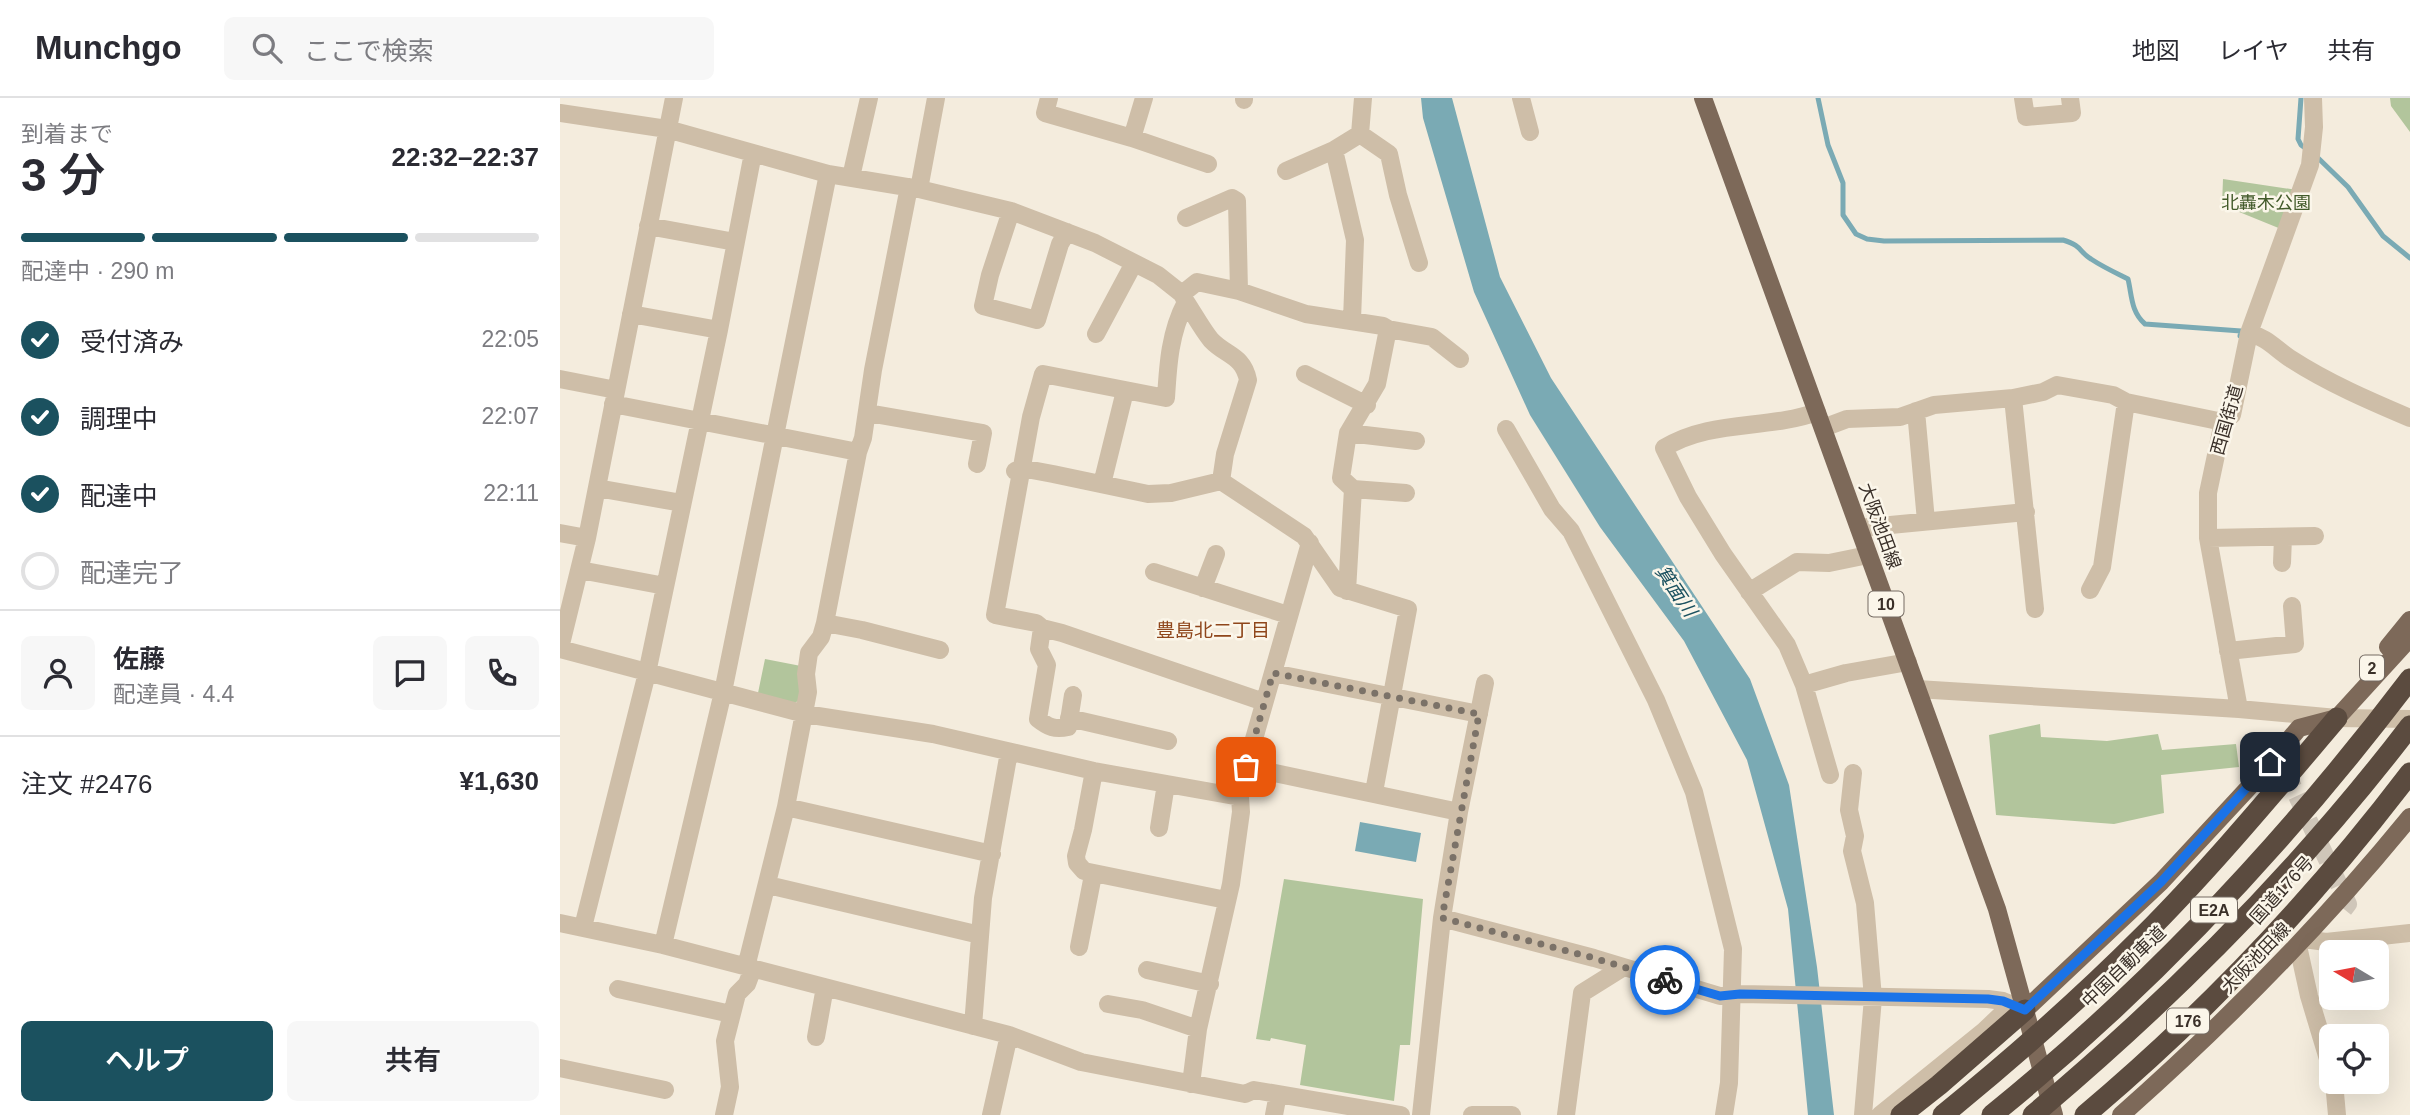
<!DOCTYPE html>
<html lang="ja">
<head>
<meta charset="utf-8">
<style>
	:root { --surface:#fff; --page:#f7f7f7; --text:#2b2b33; --muted:#7c7c81; --line:#e1e1e2; --accent:#1b515f }
	body { margin:0; font-family:Helvetica,"Noto Sans JP",sans-serif; background:var(--page); color:var(--text); height:100vh; display:flex; flex-direction:column; font-size:26px; white-space:nowrap }
	* { box-sizing:border-box; margin:0 }
	p { font-size:23px; color:var(--muted) }
	.icon { flex:none; width:38px; height:38px; fill:none; stroke:currentColor; stroke-width:2; stroke-linecap:round; stroke-linejoin:round }
	.map { position:relative; flex:1; overflow:hidden }
	.details { display:flex; flex-direction:column; background:var(--surface); width:560px }
	.details>* { flex:none }
	.needle { width:46px; rotate:280deg }
	.controls { position:absolute; left:1759px; top:842px; display:grid; gap:14px }
	.controls a { display:grid; place-items:center; width:70px; height:70px; border-radius:10px; background:var(--surface); box-shadow:0 7px 28px #0002; font-size:35px }
	.pin { position:absolute; display:grid; place-items:center; width:60px; height:60px; color:#fff; margin:-30px; border-radius:14px; box-shadow:0 4px 10px #0006 }
	.courier { position:absolute; display:grid; place-items:center; width:70px; height:70px; margin:-35px; border:5px solid #1a73e8; border-radius:50%; background:#fff; color:#222; box-shadow:0 2px 9px #0007 }
	.summary em { font-style:normal; font-weight:600 }
	.summary div { display:flex; flex-direction:column-reverse }
	.summary { display:flex; align-items:center; justify-content:space-between; height:119px; padding:0 21px }
	h1 { font-size:46px; font-weight:600; line-height:52px }
	.bar { display:grid; grid-template-columns:repeat(4,1fr); gap:10px 7px; align-content:center; height:84px; padding:0 21px }
	.bar i { height:9px; border-radius:5px; background:var(--line) }
	.bar .current { background:var(--accent) }
	.bar p { grid-column:span 4 }
	.line { display:flex; align-items:center; gap:18px; padding:0 21px; border-top:2px solid var(--line) }
	.line div { flex:1 }
	.round { display:grid; place-items:center; flex:none; width:74px; height:74px; border-radius:10px; background:var(--page) }
	ol { padding:0 21px; list-style:none }
	li { display:flex; align-items:center; gap:21px; height:77px }
	li p { margin-inline-start:auto }
	li .icon { padding:7px; border-radius:50%; background:var(--accent); color:#fff; stroke-width:4 }
	li:last-child { color:var(--muted) }
	li i { width:38px; height:38px; border:4px solid var(--line); border-radius:50% }
	.primary-button { display:flex; gap:14px; margin-top:auto; padding:14px 21px }
	.primary-button a { flex:1; height:80px; border-radius:10px; background:var(--accent); color:#fff; font-size:28px; font-weight:600; line-height:80px; text-align:center }
	.primary-button a+a { background:var(--page); color:var(--text) }
	header { display:flex; align-items:center; gap:42px; box-sizing:border-box; height:98px; padding:0 35px; background:var(--surface); border-bottom:2px solid var(--line) }
	header strong { font-size:33px }
	nav { display:flex; gap:38px; margin-inline-start:auto; font-size:24px }
	.search { width:490px; height:63px; background:var(--page); display:flex; align-items:center; gap:18px; box-sizing:border-box; padding:0 24px; border-radius:10px; color:var(--muted); font-size:26px }
	main { display:flex; flex:1; min-height:0 }
	.map>svg:first-child { display:block }
	.green { fill:#b2c59c }
	.water { fill:#7aaab4 }
	.lines { fill:none; stroke-linecap:round; stroke-linejoin:round }
	.stream { stroke:#7aaab4; stroke-width:5 }
	.minor-tunnel { stroke:#cfc6b9; stroke-width:18; stroke-dasharray:18 9; stroke-linecap:butt }
	.minor { stroke:#cebea8; stroke-width:18 }
	.major { stroke:#7d6959; stroke-width:18 }
	.highway { stroke:#5b4b3f; stroke-width:21 }
	.done { stroke:#7b7268; stroke-width:7; stroke-dasharray:0 12.6 }
	.route { stroke:#1a73e8; stroke-width:9 }
	.labels { text-anchor:middle; dominant-baseline:central; stroke-width:5; stroke-linejoin:round; paint-order:stroke }
	.shield { fill:#fbf6ea; stroke:#746b63; stroke-width:2 }
	.shield-label { font-size:16px; font-weight:bold; fill:#3a3029 }
	.park-label { font-size:18px; fill:#425a2a; stroke:#fbf6ea }
	.street-label { font-size:18px; fill:#3a3029; stroke:#fbf6ea }
	.water-label { font-size:19px; font-style:italic; fill:#1b515f; stroke:#fbf6ea }
	.neighbourhood-label { font-size:19px; fill:#8f461b; stroke:#fbf6ea }
</style>
</head>
<body>
<header>
<strong>Munchgo</strong>
<div class="search"><svg class="icon" aria-label="search" viewBox="0 0 24 24"><circle cx="10" cy="10" r="6"/><path d="M15 15l6 6"/></svg>ここで検索</div>
<nav><a>地図</a><a>レイヤ</a><a>共有</a></nav>
</header>
<main>
<section class="details">
<div class="summary"><div><h1>3 分</h1><p>到着まで</p></div><em>22:32–22:37</em></div>
<div class="bar"><i class="current"></i><i class="current"></i><i class="current"></i><i></i><p>配達中 · 290 m</p></div>
<ol>
<li><svg class="icon" aria-label="check" viewBox="0 0 24 24"><path d="M5 12l5 5 9-10"/></svg>受付済み<p>22:05</p></li>
<li><svg class="icon" aria-label="check" viewBox="0 0 24 24"><path d="M5 12l5 5 9-10"/></svg>調理中<p>22:07</p></li>
<li><svg class="icon" aria-label="check" viewBox="0 0 24 24"><path d="M5 12l5 5 9-10"/></svg>配達中<p>22:11</p></li>
<li><i></i>配達完了</li>
</ol>
<div class="line" style="height:126px"><a class="round"><svg class="icon" aria-label="person" viewBox="0 0 24 24"><circle cx="12" cy="8" r="4"/><path d="M4 21q1-7 8-7t8 7"/></svg></a><div><b>佐藤</b><p>配達員 · 4.4</p></div><a class="round"><svg class="icon" aria-label="chat" viewBox="0 0 24 24"><path d="M4 5h16v11H9l-5 4z"/></svg></a><a class="round"><svg class="icon" aria-label="phone" viewBox="0 0 24 24"><path d="M5 4h4l2 5-3 2q2 4 5 5l2-3 5 2v4C11 20 4 13 5 4z"/></svg></a></div>
<div class="line" style="height:91px"><div>注文 #2476</div><b>¥1,630</b></div>
<div class="primary-button"><a>ヘルプ</a><a>共有</a></div>
</section>
<div class="map">
<svg width="1850" height="1017" viewBox="0 0 1850 1017">
	<rect width="100%" height="100%" fill="#f4ecdd"/>
	<path class="green" d="M 1830,0 L 1850,0 L 1850,34 L 1831,8 Z
		M 1663,81 L 1737,92 L 1721,131 L 1662,107 Z
		M 205,561 L 241,568 L 239,602 L 235,605 L 198,595 Z
		M 1480,626 L 1481,639 L 1547,643 L 1598,636 L 1602,652 L 1676,646 L 1679,669 L 1601,677 L 1604,715 L 1554,726 L 1436,717 L 1429,637 Z
		M 724,781 L 863,801 L 850,947 L 840,947 L 834,1003 L 740,987 L 746,947 L 711,940 L 710,943 L 696,941 Z"/>
	<path class="water" d="M 861,0 L 892,0 L 940,179 L 991,280 L 1190,581 L 1229,687 L 1257,869 L 1274,1017 L 1248,1017 L 1228,811 L 1187,662 L 1124,543 L 1040,429 L 970,317 L 914,194 L 863,20 Z
		M 800,724 L 861,735 L 856,764 L 795,753 Z"/>
	<g class="lines">
		<path class="stream" d="M 1258,0 L 1268,47 L 1283,85 L 1283,117 L 1296,136 L 1307,141 L 1324,143 L 1503,142 C 1523,148 1518,153 1531,161 C 1543,169 1556,175 1568,181 C 1572,198 1571,214 1585,226 L 1681,233 L 1680,238
			M 1741,0 L 1738,41 L 1741,47 L 1748,52
			M 1756,58 L 1788,89 L 1823,138 L 1850,160"/>
		<path class="minor-tunnel" d="M 1714,649 L 1788,806 L 1780,816"/>
		<path class="minor" d="M 489,0 L 485,15 L 572,40 L 648,66
			M 961,0 L 970,34
			M 1463,0 L 1466,19 L 1512,15 L 1510,0
			M 684,2 L 684,0
			M 0,15 L 107,31 L 268,76 L 359,91 L 451,113 L 535,145 L 598,177 L 622,196 L 637,184 L 679,193 L 746,216 L 823,228 L 828,231 L 817,286 L 788,335 L 781,380 L 793,391 L 787,493
			M 800,36 L 829,56 L 838,97 L 859,165
			M 572,40 L 584,0
			M 726,73 L 774,52
			M 291,79 L 309,0
			M 359,91 L 376,0
			M 451,113 L 430,177 L 423,208 L 477,222 L 500,146 L 507,134
			M 626,120 L 672,100 L 677,103 L 679,193
			M 88,128 L 175,144
			M 622,196 L 626,204 C 610,234 608,266 606,300 L 483,276 L 471,319 L 435,517 L 476,525 L 482,530 L 502,535 L 704,604
			M 626,204 C 634,216 642,231 651,242 C 666,258 683,257 688,282 L 665,356 L 661,383
			M 71,216 L 159,232
			M 792,222 L 795,142 L 774,52 L 800,36 L 803,0
			M 828,231 L 872,239 L 900,261
			M 1689,235 C 1706,239 1716,251 1731,261 C 1768,285 1810,303 1850,320
			M 536,236 L 574,165
			M 745,276 L 807,307
			M 0,281 L 56,292
			M 1453,300 L 1475,511
			M 53,306 L 298,354
			M 1356,313 L 1366,423
			M 1257,314 C 1207,332 1151,321 1104,350 L 1128,399 L 1163,456 L 1227,547 L 1244,587 L 1286,575 L 1348,564
			M 308,315 L 423,335 L 417,366
			M 1263,330 L 1287,321 L 1340,319 L 1374,307 L 1453,300 L 1483,294 L 1497,287 L 1553,297 L 1566,304 L 1663,324
			M 946,331 L 992,411 L 1011,433 L 1096,602 L 1134,694 L 1173,851 L 1169,985 L 1164,1017
			M 788,335 L 856,343
			M 455,373 L 461,370 L 493,376 L 588,396 L 611,395 L 661,383 L 744,438 L 780,490 L 848,511 L 814,694
			M 542,386 L 565,293
			M 37,390 L 122,405
			M 793,391 L 846,395
			M 1299,430 L 1466,414
			M 0,435 L 27,440
			M 1648,440 L 1755,438
			M 1722,465 L 1723,439
			M 20,472 L 105,488
			M 594,474 L 728,517
			M 643,490 L 656,456
			M 1530,492 L 1542,469 L 1566,304
			M 1189,494 L 1237,464 L 1269,465 L 1308,457
			M 265,525 L 302,532 L 380,552
			M 482,530 L 479,551 L 487,567 L 478,621 C 488,629 495,632 508,629 L 513,597
			M 0,550 L 27,440 L 114,0
			M 0,551 L 245,616 L 373,636 L 534,673 L 680,699
			M 1668,553 L 1735,546 L 1732,508
			M 713,575 L 919,616
			M 1244,587 L 1270,677
			M 1357,591 L 1679,611 L 1777,620 L 1850,621
			M 1679,611 L 1648,440 L 1648,395 L 1663,324 L 1672,317 L 1689,235 L 1750,67 L 1754,29 L 1753,0
			M 509,620 L 608,643
			M 686,669 L 899,714
			M 534,673 L 523,732 L 516,758 L 517,765 L 524,773 L 666,802
			M 1293,675 L 1289,712 L 1295,738 L 1292,753 L 1305,805 L 1313,900 L 1303,1017
			M 226,709 L 432,756
			M 599,730 L 606,686
			M 208,787 L 420,837
			M 882,820 L 1034,860 L 1160,898 L 1180,896 L 1428,901 L 1443,903 L 1465,912
			M 0,825 L 103,847 L 449,937 L 521,964 L 685,996 L 694,992 L 841,1017
			M 23,829 L 87,575 L 159,232 L 193,55
			M 1744,841 L 1766,844 L 1850,835
			M 103,847 L 163,594 L 268,76
			M 1738,848 L 1749,898 L 1771,971
			M 519,849 L 533,777
			M 587,872 L 650,886
			M 58,891 L 171,916
			M 548,906 L 582,912 L 638,931
			M 413,928 L 423,800 L 449,654
			M 256,939 L 265,889
			M 0,970 L 105,992
			M 1774,984 L 1777,1017
			M 631,986 L 638,931 L 671,786 L 681,714 L 680,699 L 686,669 L 750,445
			M 164,1017 L 170,989 L 165,943 L 177,896 L 187,886 L 190,878 L 188,861 L 226,709 L 248,594 L 246,576 L 249,555 L 261,539 L 265,525 L 298,354 L 303,340 L 313,272 L 349,89
			M 431,1017 L 449,937
			M 714,1017 L 718,996
			M 861,1017 L 882,820 L 899,714 L 925,585
			M 912,1017 L 952,1017
			M 1006,1017 L 1022,895 L 1062,870
			M 1320,1017 L 1424,933 L 1445,913 L 1464,912"/>
		<path class="major" d="M 1143,0 L 1437,811 L 1494,1017
			M 1828,549 L 1850,522
			M 1465,912 L 1601,784 L 1691,687 L 1739,630 L 1777,620 L 1850,540
			M 1561,1017 C 1665,925 1762,827 1850,719"/>
		<path class="highway" d="M 1341,1017 L 1379,987 L 1465,912
			M 1383,1017 C 1452,961 1519,902 1582,839 C 1651,770 1714,694 1777,620
			M 1432,1017 C 1589,890 1728,742 1850,581
			M 1473,1017 C 1611,901 1741,771 1850,628
			M 1525,1017 C 1645,916 1755,800 1850,675"/>
	</g>
	<g class="lines">
		<path class="done" d="M 686,669 L 713,575 L 919,616 L 882,820 L 1034,860 L 1105,882"/>
		<path class="route" d="M 1105,882 L 1160,898 L 1180,896 L 1428,901 L 1443,903 L 1465,912 L 1601,784 L 1710,664"/>
	</g>
	<g class="labels">
		<g class="shield">
			<rect x="1308.5" y="493.5" width="35" height="25" rx="5"/>
			<rect x="1800" y="557.5" width="24" height="25" rx="5"/>
			<rect x="1631" y="799.5" width="46" height="25" rx="5"/>
			<rect x="1607" y="910.5" width="42" height="25" rx="5"/>
		</g>
		<g class="shield-label">
			<text x="1326" y="506">10</text>
			<text x="1812" y="570">2</text>
			<text x="1654" y="812">E2A</text>
			<text x="1628" y="923">176</text>
		</g>
		<g class="park-label">
			<text x="1706" y="105">北轟木公園</text>
		</g>
		<g class="street-label">
			<text transform="translate(1667 322) rotate(-74)">西国街道</text>
			<text transform="translate(1320 428) rotate(70)">大阪池田線</text>
			<text transform="translate(1722 792) rotate(-48)">国道176号</text>
			<text transform="translate(1696 860) rotate(-46)">大阪池田線</text>
			<text transform="translate(1564 869) rotate(-44)">中国自動車道</text>
		</g>
		<g class="water-label">
			<text transform="translate(1116 493) rotate(56)">箕面川</text>
		</g>
		<g class="neighbourhood-label">
			<text x="653" y="532">豊島北二丁目</text>
		</g>
	</g>
</svg>
<div class="controls">
<a><svg class="needle" viewBox="-14 -14 28 28"><path d="M0-13l5 13h-10z" fill="#e53935"/><path d="M0 13l5-13h-10z" fill="#7c7c81"/></svg></a>
<a><svg class="icon" aria-label="locate" viewBox="0 0 24 24"><circle cx="12" cy="12" r="6"/><path d="M12 2v4M12 18v4M2 12h4M18 12h4"/></svg></a>
</div>
<div class="pin" style="left:686px;top:669px;background:#ea580c"><svg class="icon" aria-label="bag" viewBox="0 0 24 24"><path d="M5 8h14l-1 12H6zM9 8a3 3 0 0 1 6 0"/></svg></div>
<div class="pin" style="left:1710px;top:664px;background:#1f2937"><svg class="icon" aria-label="home" viewBox="0 0 24 24"><path d="M3 11l9-7 9 7M6 9v11h12V9"/></svg></div>
<div class="courier" style="left:1105px;top:882px"><svg class="icon" aria-label="bike" viewBox="0 0 24 24"><circle cx="6" cy="16" r="4"/><circle cx="18" cy="16" r="4"/><path d="M6 16l4-8h5l3 8M10 8l3 8H6M13 5h3"/></svg></div>
</div>
</main>
</body>
</html>
